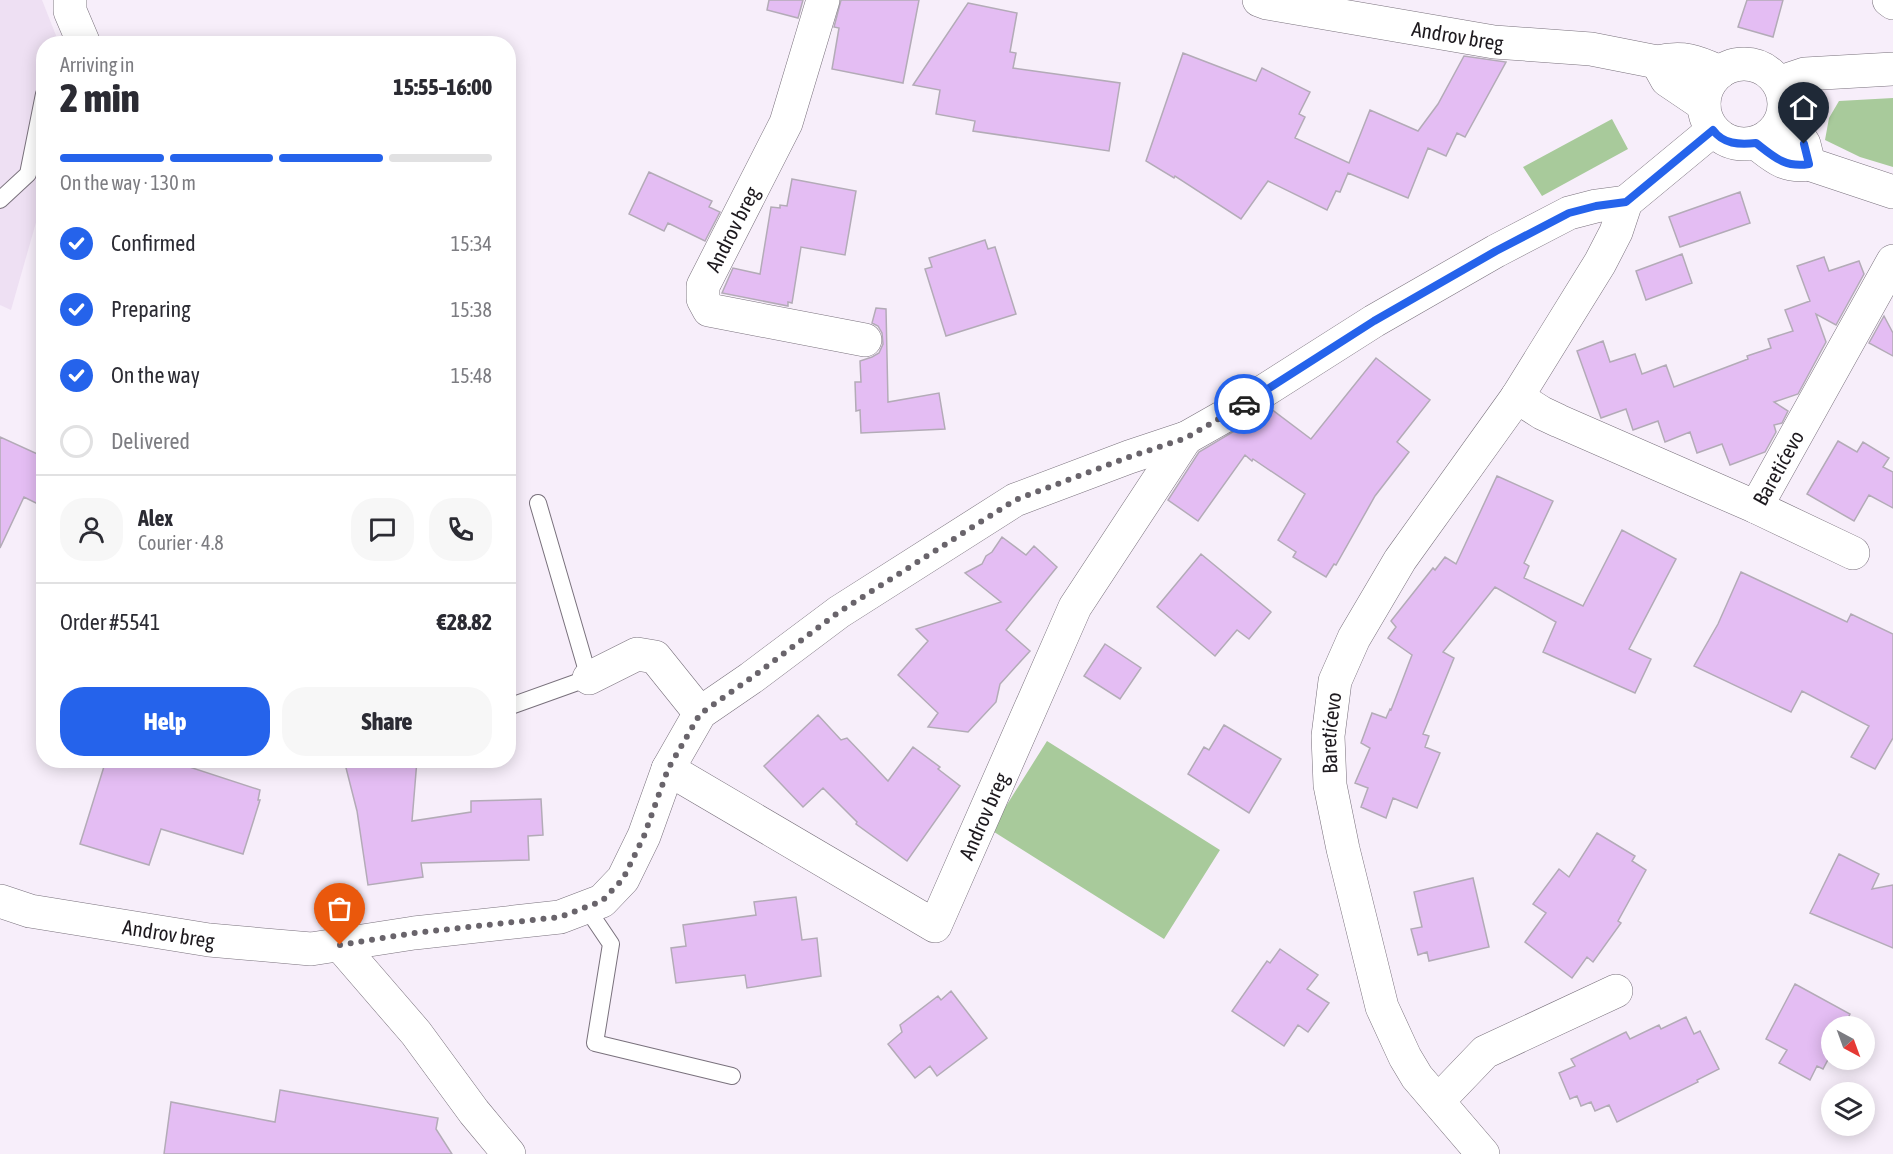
<!DOCTYPE html>
<html lang="en">
<head>
<meta charset="utf-8">
<style>
	:root { --surface:#fff; --page:#f7f7f7; --text:#2b2b33; --muted:#7c7c81; --line:#e1e1e2; --accent:#2563eb }
	body { margin:0; font-family:"Asap Condensed",sans-serif; background:var(--page); color:var(--text); height:100vh; display:flex; flex-direction:column; font-size:22px; white-space:nowrap }
	* { box-sizing:border-box; margin:0 }
	p { font-size:20px; color:var(--muted) }
	.icon { flex:none; width:33px; height:33px; fill:none; stroke:currentColor; stroke-width:2; stroke-linecap:round; stroke-linejoin:round }
	.map { position:relative; flex:1; overflow:hidden }
	.drawer { position:absolute; left:36px; top:36px; width:480px; height:732px; display:flex; flex-direction:column; background:var(--surface); border-radius:24px; box-shadow:0 3px 15px #0003 }
	.drawer>* { flex:none }
	.needle { width:39px; rotate:139deg }
	.fabs { position:absolute; left:1821px; top:1016px; display:grid; gap:12px }
	.fabs a { display:grid; place-items:center; width:54px; height:54px; border-radius:50%; background:var(--surface); box-shadow:0 3px 15px #0003; font-size:30px }
	.pin { position:absolute; display:grid; place-items:center; width:51px; height:51px; color:#fff; margin:-62px -26px; border-radius:50% 50% 50% 0; rotate:-45deg; box-shadow:0 0 6px #0007 }
	.pin .icon { rotate:45deg }
	.courier { position:absolute; display:grid; place-items:center; width:60px; height:60px; margin:-30px; border:4px solid #2563eb; border-radius:50%; background:#fff; color:#222; box-shadow:0 2px 8px #0007 }
	.summary em { font-style:normal; font-weight:800 }
	.summary div { display:flex; flex-direction:column-reverse }
	.summary { display:flex; align-items:center; justify-content:space-between; height:102px; padding:0 24px }
	h1 { font-size:39px; font-weight:800; line-height:45px }
	.bar { display:grid; grid-template-columns:repeat(4,1fr); gap:9px 6px; align-content:center; height:72px; padding:0 24px }
	.bar i { height:8px; border-radius:4px; background:var(--line) }
	.bar .selected { background:var(--accent) }
	.bar p { grid-column:span 4 }
	.line { display:flex; align-items:center; gap:15px; padding:0 24px; border-top:2px solid var(--line) }
	.line div { flex:1 }
	.round { display:grid; place-items:center; flex:none; width:63px; height:63px; border-radius:24px; background:var(--page) }
	ol { padding:0 24px; list-style:none }
	li { display:flex; align-items:center; gap:18px; height:66px }
	li p { margin-inline-start:auto }
	li .icon { padding:6px; border-radius:50%; background:var(--accent); color:#fff; stroke-width:4 }
	li:last-child { color:var(--muted) }
	li i { width:33px; height:33px; border:3px solid var(--line); border-radius:50% }
	.action { display:flex; gap:12px; margin-top:auto; padding:12px 24px }
	.action a { flex:1; height:69px; border-radius:24px; background:var(--accent); color:#fff; font-size:24px; font-weight:800; line-height:69px; text-align:center }
	.action a+a { background:var(--page); color:var(--text) }
	.map>svg:first-child { display:block }
	.built { fill:#eee0f3 }
	.green { fill:#a8ca9b }
	.building { fill:#e4bdf3; stroke:#b3abb7; stroke-width:1.5 }
	.lines { fill:none; stroke-linecap:round; stroke-linejoin:round }
	.lane-casing { stroke:#79717c; stroke-width:18 }
	.street-casing { stroke:#79717c; stroke-width:34 }
	.lane { stroke:#fff; stroke-width:16 }
	.street { stroke:#fff; stroke-width:33 }
	.done { stroke:#69646b; stroke-width:6; stroke-dasharray:0 10.8 }
	.route { stroke:#2563eb; stroke-width:8 }
	.labels { text-anchor:middle; dominant-baseline:central; stroke-width:6; stroke-linejoin:round; paint-order:stroke }
	.street-label { font-size:21px; fill:#1d191e; stroke:#fff }
</style>
</head>
<body>
<div class="map">
<svg width="1893" height="1154" viewBox="0 0 1893 1154">
	<rect width="100%" height="100%" fill="#f7eefa"/>
	<path class="built" d="M 0,0 L 42,0 L 59,43 L 44,44 L 43,198 L 11,310 L 0,305 Z"/>
	<path class="green" d="M 1893,98 L 1893,167 L 1860,157 L 1825,140 L 1829,118 L 1839,101 Z
		M 1612,119 L 1628,149 L 1542,196 L 1523,167 Z
		M 1047,741 L 1220,850 L 1164,939 L 991,830 Z"/>
	<path class="building" d="M 769,0 L 803,0 L 798,18 L 767,10 Z
		M 841,0 L 919,0 L 903,83 L 832,69 L 839,28 L 834,27 Z
		M 1747,0 L 1783,0 L 1773,37 L 1738,27 Z
		M 968,3 L 1017,13 L 1010,52 L 1016,53 L 1013,68 L 1120,83 L 1109,151 L 973,131 L 975,121 L 936,114 L 940,90 L 913,85 Z
		M 1183,53 L 1256,81 L 1262,68 L 1310,92 L 1299,114 L 1305,117 L 1295,138 L 1349,163 L 1370,110 L 1418,131 L 1438,104 L 1464,56 L 1506,62 L 1465,137 L 1457,133 L 1446,156 L 1428,148 L 1408,198 L 1348,173 L 1340,192 L 1336,191 L 1327,210 L 1268,181 L 1241,219 L 1175,176 L 1174,178 L 1146,161 Z
		M 649,172 L 712,201 L 709,207 L 720,212 L 705,241 L 668,223 L 664,231 L 629,214 Z
		M 792,179 L 856,191 L 845,255 L 801,247 L 792,303 L 788,302 L 788,306 L 722,293 L 733,268 L 760,274 L 771,207 L 780,208 L 780,205 L 787,206 Z
		M 1740,192 L 1750,223 L 1680,247 L 1669,217 Z
		M 985,240 L 988,249 L 995,247 L 1016,314 L 946,336 L 925,269 L 932,267 L 929,258 Z
		M 1682,254 L 1692,283 L 1646,300 L 1636,271 Z
		M 1824,257 L 1829,271 L 1859,261 L 1864,274 L 1836,325 L 1816,314 L 1826,342 L 1798,394 L 1774,402 L 1788,411 L 1782,423 L 1774,425 L 1776,432 L 1765,452 L 1730,465 L 1722,444 L 1697,453 L 1690,432 L 1665,442 L 1658,421 L 1633,430 L 1626,409 L 1601,418 L 1577,351 L 1603,341 L 1610,362 L 1635,354 L 1642,374 L 1666,365 L 1674,387 L 1748,359 L 1747,356 L 1771,348 L 1768,339 L 1793,331 L 1785,310 L 1810,301 L 1797,266 Z
		M 876,308 L 886,309 L 888,402 L 939,393 L 945,429 L 861,433 L 860,410 L 856,411 L 855,382 L 861,382 L 860,361 L 872,357 L 879,353 L 883,344 L 882,333 L 878,326 L 872,323 Z
		M 1884,316 L 1893,333 L 1893,356 L 1869,343 Z
		M 1376,358 L 1430,400 L 1397,442 L 1409,452 L 1375,496 L 1336,565 L 1334,564 L 1326,577 L 1293,557 L 1296,552 L 1278,540 L 1305,494 L 1253,459 L 1252,461 L 1245,455 L 1198,521 L 1168,500 L 1199,452 L 1271,409 L 1311,439 Z
		M 0,437 L 44,457 L 44,507 L 24,497 L 0,548 Z
		M 1838,441 L 1857,452 L 1863,442 L 1889,458 L 1883,467 L 1893,472 L 1893,508 L 1869,495 L 1854,521 L 1807,494 Z
		M 1497,476 L 1553,501 L 1524,563 L 1529,566 L 1524,578 L 1583,606 L 1622,530 L 1676,559 L 1629,649 L 1651,659 L 1635,693 L 1543,652 L 1556,622 L 1495,587 L 1443,652 L 1454,658 L 1423,734 L 1429,736 L 1425,747 L 1440,753 L 1417,808 L 1393,798 L 1386,818 L 1361,807 L 1368,788 L 1355,783 L 1370,748 L 1361,743 L 1372,713 L 1386,718 L 1390,709 L 1391,710 L 1412,655 L 1388,638 L 1396,627 L 1391,621 L 1433,568 L 1435,570 L 1445,557 L 1456,564 Z
		M 1002,537 L 1026,555 L 1034,546 L 1057,567 L 1006,630 L 1030,651 L 1000,684 L 996,702 L 968,732 L 928,727 L 938,713 L 898,675 L 928,641 L 916,629 L 1001,602 L 965,573 L 982,564 L 986,556 L 992,552 Z
		M 1201,554 L 1271,612 L 1249,639 L 1237,630 L 1215,656 L 1157,607 Z
		M 1741,572 L 1847,622 L 1851,614 L 1893,634 L 1893,738 L 1875,769 L 1851,757 L 1869,726 L 1802,691 L 1791,712 L 1694,666 L 1718,624 Z
		M 1105,644 L 1141,668 L 1120,699 L 1084,676 Z
		M 818,715 L 841,740 L 847,738 L 888,781 L 913,747 L 940,767 L 938,769 L 960,786 L 907,861 L 856,824 L 857,822 L 823,788 L 803,807 L 764,766 Z
		M 1224,725 L 1281,759 L 1249,813 L 1188,774 L 1204,747 L 1209,750 Z
		M 106,760 L 168,760 L 260,790 L 258,800 L 260,800 L 243,854 L 161,829 L 149,865 L 80,844 Z
		M 344,760 L 417,760 L 412,821 L 471,812 L 471,801 L 541,799 L 543,835 L 528,836 L 529,860 L 421,863 L 423,877 L 368,885 L 357,811 Z
		M 1597,833 L 1635,856 L 1632,861 L 1646,870 L 1618,921 L 1621,923 L 1593,962 L 1587,957 L 1572,978 L 1525,942 L 1546,913 L 1533,904 L 1559,869 L 1569,877 Z
		M 1839,854 L 1879,874 L 1872,889 L 1893,885 L 1893,948 L 1810,913 Z
		M 1473,878 L 1489,947 L 1429,961 L 1427,952 L 1418,955 L 1411,929 L 1422,927 L 1414,892 Z
		M 796,897 L 802,940 L 817,938 L 821,976 L 747,988 L 745,975 L 676,983 L 671,948 L 686,946 L 683,925 L 756,915 L 754,902 Z
		M 1280,949 L 1318,975 L 1307,989 L 1329,1003 L 1308,1032 L 1298,1025 L 1284,1046 L 1232,1011 L 1267,961 L 1270,963 Z
		M 1795,984 L 1850,1014 L 1844,1026 L 1832,1026 L 1832,1052 L 1823,1069 L 1817,1066 L 1810,1080 L 1779,1063 L 1787,1050 L 1766,1039 Z
		M 951,991 L 987,1038 L 937,1076 L 930,1066 L 915,1078 L 888,1044 L 902,1032 L 900,1025 L 938,996 L 941,1000 Z
		M 1686,1017 L 1694,1034 L 1700,1031 L 1719,1069 L 1697,1080 L 1698,1082 L 1617,1122 L 1609,1105 L 1595,1111 L 1591,1102 L 1581,1106 L 1577,1096 L 1570,1099 L 1559,1073 L 1575,1066 L 1571,1059 L 1626,1032 L 1630,1039 L 1659,1025 L 1661,1029 Z
		M 280,1090 L 438,1118 L 436,1129 L 452,1154 L 164,1154 L 171,1102 L 275,1122 Z"/>
	<g class="lines">
		<defs>
			<path id="lane" d="M 0,200 L 28,174 L 44,94
				M 508,707 L 589,678 L 538,503
				M 586,907 L 611,944 L 595,1043 L 732,1076"/>
			<g id="street">
				<path d="M 70,0 L 70,11 L 84,44"/>
				<path d="M 823,0 L 786,123 L 703,286 L 703,299 L 709,310 L 865,340"/>
				<path id="s1" d="M 1259,0 L 1267,3 L 1494,42 L 1591,49 L 1657,62"/>
				<path d="M 1889,0 L 1893,3"/>
				<circle cx="1744" cy="104" r="40"/>
				<path d="M 1781,86 L 1790,79 L 1805,74 L 1893,69"/>
				<path d="M 1704,105 L 1667,80 L 1657,62 C 1683,56 1696,61 1720,72"/>
				<path d="M 1756,143 C 1774,157 1785,168 1809,164 L 1804,144 L 1784,113"/>
				<path d="M 1809,164 L 1893,192"/>
				<path d="M 1517,397 L 1542,413 L 1559,421 L 1756,507 L 1853,553"/>
				<path id="s2" d="M 1756,507 L 1893,261"/>
				<path d="M 589,678 L 637,654 L 655,657 L 700,713"/>
				<path id="s3" d="M 668,769 L 935,926 L 1075,607 L 1186,438"/>
				<path id="s4" d="M 0,901 L 30,911 L 209,940 L 311,949 L 414,933 L 560,917 L 602,901 L 623,879 L 644,836 L 668,769 L 700,713 L 751,678 L 839,612 L 1015,500 L 1129,457 L 1186,438 L 1223,417 L 1374,321 L 1496,251 L 1569,213 L 1596,206 L 1626,202"/>
				<path d="M 340,945 L 416,1033 L 474,1112 L 509,1154"/>
				<path d="M 1438,1101 L 1485,1052 L 1616,991"/>
				<path id="s5" d="M 1483,1154 L 1417,1077 L 1405,1057 L 1382,1007 L 1343,849 L 1330,785 L 1328,736 L 1335,681 L 1354,638 L 1400,560 L 1517,397 L 1600,263 L 1616,232 L 1626,202 L 1713,130"/>
			</g>
		</defs>
		<use href="#lane" class="lane-casing"/>
		<use href="#street" class="street-casing"/>
		<use href="#lane" class="lane"/>
		<use href="#street" class="street"/>
	</g>
	<g class="lines">
		<path class="done" d="M 340,945 L 414,933 L 560,917 L 602,901 L 623,879 L 644,836 L 668,769 L 700,714 L 751,678 L 839,612 L 1015,500 L 1129,457 L 1186,438 L 1244,404"/>
		<path class="route" d="M 1244,404 L 1374,321 L 1496,251 L 1569,213 L 1596,206 L 1626,202 L 1713,130 C 1723,144 1739,145 1756,143 C 1774,157 1785,168 1809,164 L 1804,144"/>
	</g>
	<g class="labels">
		<g class="street-label">
			<text stroke="none"><textPath href="#s1" startOffset="202">Androv breg</textPath></text>
			<text transform="translate(732 229) rotate(-63)">Androv breg</text>
			<text stroke="none"><textPath href="#s2" startOffset="45">Baretićevo</textPath></text>
			<text stroke="none"><textPath href="#s5" startOffset="460">Baretićevo</textPath></text>
			<text stroke="none"><textPath href="#s3" startOffset="430">Androv breg</textPath></text>
			<text stroke="none"><textPath href="#s4" startOffset="172">Androv breg</textPath></text>
		</g>
	</g>
</svg>
<div class="fabs">
<a><svg class="needle" viewBox="-14 -14 28 28"><path d="M0-13l5 13h-10z" fill="#e53935"/><path d="M0 13l5-13h-10z" fill="#7c7c81"/></svg></a>
<a><svg class="icon" aria-label="layers" viewBox="0 0 24 24"><path d="M12 4l9 5-9 5-9-5zM3 14l9 5 9-5"/></svg></a>
</div>
<div class="pin" style="left:340px;top:945px;background:#ea580c"><svg class="icon" aria-label="bag" viewBox="0 0 24 24"><path d="M5 8h14l-1 12H6zM9 8a3 3 0 0 1 6 0"/></svg></div>
<div class="pin" style="left:1804px;top:144px;background:#1f2937"><svg class="icon" aria-label="home" viewBox="0 0 24 24"><path d="M3 11l9-7 9 7M6 9v11h12V9"/></svg></div>
<div class="courier" style="left:1244px;top:404px"><svg class="icon" aria-label="car" viewBox="0 0 24 24"><path d="M5 17H2v-5l4-1 3-4h7l3 4 3 1v5h-3M9 17h6M6 11h13"/><circle cx="7" cy="17" r="2"/><circle cx="17" cy="17" r="2"/></svg></div>
<section class="drawer">
<div class="summary"><div><h1>2 min</h1><p>Arriving in</p></div><em>15:55–16:00</em></div>
<div class="bar"><i class="selected"></i><i class="selected"></i><i class="selected"></i><i></i><p>On the way · 130 m</p></div>
<ol>
<li><svg class="icon" aria-label="check" viewBox="0 0 24 24"><path d="M5 12l5 5 9-10"/></svg>Confirmed<p>15:34</p></li>
<li><svg class="icon" aria-label="check" viewBox="0 0 24 24"><path d="M5 12l5 5 9-10"/></svg>Preparing<p>15:38</p></li>
<li><svg class="icon" aria-label="check" viewBox="0 0 24 24"><path d="M5 12l5 5 9-10"/></svg>On the way<p>15:48</p></li>
<li><i></i>Delivered</li>
</ol>
<div class="line" style="height:108px"><a class="round"><svg class="icon" aria-label="person" viewBox="0 0 24 24"><circle cx="12" cy="8" r="4"/><path d="M4 21q1-7 8-7t8 7"/></svg></a><div><b>Alex</b><p>Courier · 4.8</p></div><a class="round"><svg class="icon" aria-label="chat" viewBox="0 0 24 24"><path d="M4 5h16v11H9l-5 4z"/></svg></a><a class="round"><svg class="icon" aria-label="phone" viewBox="0 0 24 24"><path d="M5 4h4l2 5-3 2q2 4 5 5l2-3 5 2v4C11 20 4 13 5 4z"/></svg></a></div>
<div class="line" style="height:78px"><div>Order #5541</div><b>€28.82</b></div>
<div class="action"><a>Help</a><a>Share</a></div>
</section>
</div>
</body>
</html>
